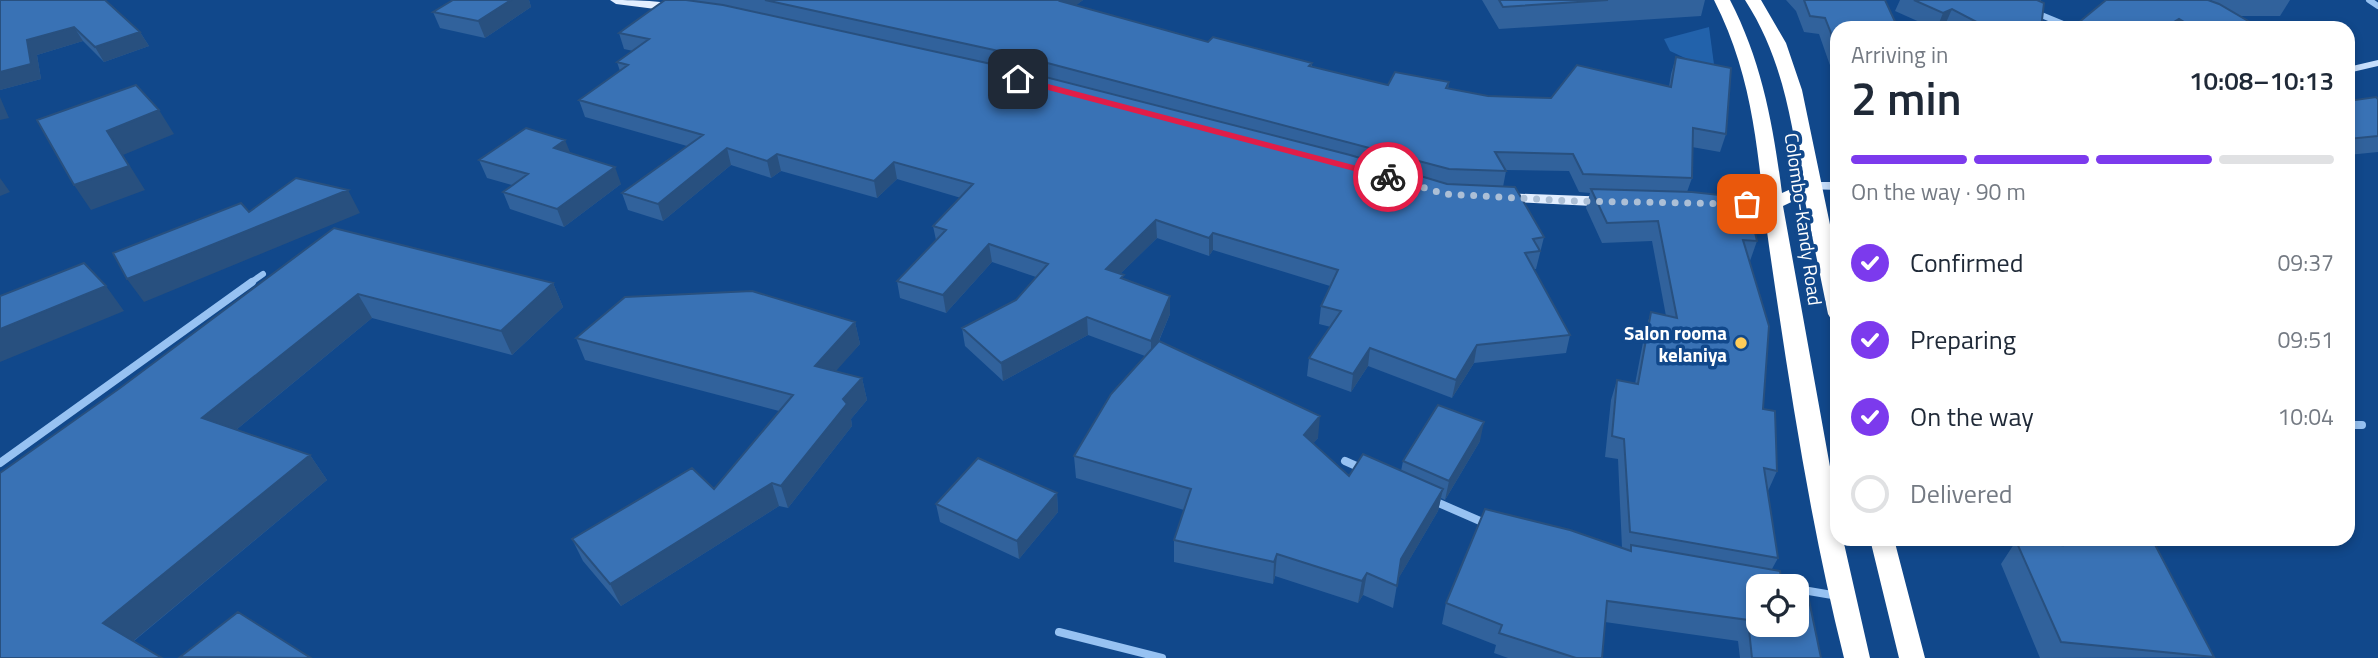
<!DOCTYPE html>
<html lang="en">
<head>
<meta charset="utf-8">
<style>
	:root { --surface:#fff; --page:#f2f2f3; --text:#1f2937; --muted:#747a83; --line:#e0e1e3; --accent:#7c3aed }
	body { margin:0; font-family:"Titillium Web",sans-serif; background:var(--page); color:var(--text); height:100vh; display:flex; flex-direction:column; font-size:26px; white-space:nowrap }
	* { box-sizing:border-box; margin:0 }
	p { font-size:23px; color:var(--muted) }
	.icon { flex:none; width:38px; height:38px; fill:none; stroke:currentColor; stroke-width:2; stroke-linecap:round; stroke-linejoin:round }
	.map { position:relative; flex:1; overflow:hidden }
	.details { position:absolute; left:1830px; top:21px; width:525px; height:525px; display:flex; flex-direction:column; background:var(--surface); border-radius:21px; box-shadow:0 4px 10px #0003 }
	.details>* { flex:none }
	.buttons { position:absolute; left:1746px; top:574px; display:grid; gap:14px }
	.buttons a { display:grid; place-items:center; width:63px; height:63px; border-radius:14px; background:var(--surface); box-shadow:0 4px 10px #0003; font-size:35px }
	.pin { position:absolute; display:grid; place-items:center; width:60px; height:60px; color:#fff; margin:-30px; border-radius:14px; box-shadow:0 4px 10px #0006 }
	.courier { position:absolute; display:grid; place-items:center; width:70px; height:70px; margin:-35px; border:5px solid #e11d48; border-radius:50%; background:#fff; color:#222; box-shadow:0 2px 9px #0007 }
	.summary em { font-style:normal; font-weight:600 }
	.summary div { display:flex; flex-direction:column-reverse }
	.summary { display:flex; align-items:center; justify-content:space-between; height:119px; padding:0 21px }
	h1 { font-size:46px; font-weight:600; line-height:52px }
	.bar { display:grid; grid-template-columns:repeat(4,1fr); gap:10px 7px; align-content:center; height:84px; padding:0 21px }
	.bar i { height:9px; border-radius:5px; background:var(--line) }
	.bar .active { background:var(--accent) }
	.bar p { grid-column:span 4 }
	ol { padding:0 21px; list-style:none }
	li { display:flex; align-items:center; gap:21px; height:77px }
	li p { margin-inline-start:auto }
	li .icon { padding:7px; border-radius:50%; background:var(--accent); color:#fff; stroke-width:4 }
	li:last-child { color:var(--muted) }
	li i { width:38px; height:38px; border:4px solid var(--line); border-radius:50% }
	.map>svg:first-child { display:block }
	.green { fill:#2262ab }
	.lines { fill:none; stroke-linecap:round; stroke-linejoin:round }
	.street-far1 { stroke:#97c2f2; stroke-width:6 }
	.street { stroke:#97c2f2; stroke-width:8 }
	.secondary { fill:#c6defc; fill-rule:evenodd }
	.primary { fill:#e2eeff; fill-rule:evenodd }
	.highway { fill:#fff; fill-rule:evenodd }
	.wall { fill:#31629c }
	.shaded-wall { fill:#28507f }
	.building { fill:#3972b5; stroke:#28507f; stroke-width:2; fill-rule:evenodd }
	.route { fill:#e11d48 }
	.done { stroke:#acbfd6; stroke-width:7; stroke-dasharray:0 12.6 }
	.poi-dot { fill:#ffcc58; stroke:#11488b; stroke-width:2.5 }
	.labels { text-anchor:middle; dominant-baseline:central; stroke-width:7; stroke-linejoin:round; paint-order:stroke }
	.street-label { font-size:19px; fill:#fff; stroke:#11488b }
	.poi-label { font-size:19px; font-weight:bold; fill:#fff; stroke:#11488b; text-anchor:end }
</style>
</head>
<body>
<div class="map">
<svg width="2378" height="658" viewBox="0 0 2378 658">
	<rect width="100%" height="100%" fill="#11488b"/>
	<path class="green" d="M 1709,27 L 1715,72 L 1670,51 L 1664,39 Z"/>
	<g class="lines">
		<path class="street-far1" d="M 2369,0 L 2378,6
			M 2034,12 L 2073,28
			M 250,283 L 263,274"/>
		<path class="street" d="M 2348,425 L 2362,425
			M 1345,461 L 1363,469
			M 0,463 L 252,282
			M 1434,501 L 1487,524
			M 1797,589 L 1838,596
			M 1059,632 L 1162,658"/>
		<path class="secondary" d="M 2378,60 L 2378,66 L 2348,73 L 2348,67 Z
			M 1812,182 L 1838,182 L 1838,190 L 1808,189 L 1806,186 L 1808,183 Z"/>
		<path class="primary" d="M 610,0 C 629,0 671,0 685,8 L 679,12 L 616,4 Z
			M 1500,193 L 1612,197 L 1620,202 L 1612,207 L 1494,201 L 1492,198 L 1494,195 Z
			M 1727,199 L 1773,199 L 1781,204 L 1773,209 L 1721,207 L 1719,204 L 1721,201 Z"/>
		<path class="highway" d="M 1714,0 L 1730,0 C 1762,62 1773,124 1782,193 L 1802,184 C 1791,118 1782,57 1745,0 L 1761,0 L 1786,43 L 1802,90 L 1838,263 L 1838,321 L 1831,319 L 1828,314 L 1804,196 L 1783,206 L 1838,511 L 1838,539 L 1843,539 L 1870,658 L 1844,658 C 1810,523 1789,383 1769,246 C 1757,157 1756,83 1714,0 Z
			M 1870,539 L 1894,539 L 1925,658 L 1899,658 Z"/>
	</g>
	<path class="wall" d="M 0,0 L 140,32 L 149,46 L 104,62 L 83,41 L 37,55 L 41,79 L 0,90 Z
		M 453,0 L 529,0 L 531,7 L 485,38 L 440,28 L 433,12 Z
		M 665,0 L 1083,0 L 1076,5 L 1208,42 L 1312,63 L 1312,67 L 1388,85 L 1449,82 L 1448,89 L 1488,96 L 1551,98 L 1669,87 L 1671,74 L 1676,57 L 1726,134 L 1720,152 L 1692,147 L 1692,178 L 1687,192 L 1757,241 L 1750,261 L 1763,409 L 1777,471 L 1768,491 L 1778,558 L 1772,569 L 1781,577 L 1821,658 L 1740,658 L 1738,641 L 1605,622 L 1602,658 L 1508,658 L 1494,653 L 1496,645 L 1442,624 L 1446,603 L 1622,548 L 1618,459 L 1605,457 L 1611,400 L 1617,380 L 1635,384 L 1645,332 L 1651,312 L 1666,316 L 1652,241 L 1602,243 L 1586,208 L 1590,193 L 1579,192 L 1569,171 L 1505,170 L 1506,171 L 1503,187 L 1544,237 L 1536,269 L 1534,269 L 1570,335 L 1566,353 L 1474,363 L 1452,398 L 1368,366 L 1351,392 L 1307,376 L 1309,358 L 1331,327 L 1319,324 L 1321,306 L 1330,286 L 1213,250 L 1209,256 L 1157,238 L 1120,274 L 1124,280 L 1170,314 L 1159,341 L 1318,438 L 1313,443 L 1349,476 L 1401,471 L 1403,461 L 1480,441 L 1445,500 L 1441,498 L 1438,511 L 1398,579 L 1393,608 L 1363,595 L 1358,603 L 1275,576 L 1273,584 L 1174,562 L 1174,540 L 1184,510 L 1076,478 L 1074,456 L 1145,356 L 1088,335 L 1003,381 L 965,346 L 962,328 L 1016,300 L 1036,277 L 992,262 L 946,313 L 900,298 L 897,281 L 936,240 L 933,226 L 961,198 L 897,179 L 877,198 L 781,171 L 771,178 L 731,165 L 663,221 L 628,210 L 622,193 L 687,146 L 585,117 L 579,100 L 620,71 L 617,62 L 633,51 L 624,49 L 619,33 Z
		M 1482,0 L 1705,0 L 1701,16 L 1499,29 Z
		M 1786,0 L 1885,0 L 1838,28 L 1838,71 L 1832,71 L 1819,34 L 1804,32 L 1796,11 Z
		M 1900,0 L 2041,0 L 2041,28 L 1950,28 L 1945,25 L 1939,28 L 1933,28 L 1895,11 Z
		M 2211,0 L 2290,0 L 2280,16 L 2239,16 L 2260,28 L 2072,28 L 2212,1 Z
		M 2378,99 L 2378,152 L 2348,155 L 2348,101 Z
		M 570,153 L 621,184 L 564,227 L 510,209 L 503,192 L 512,185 L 487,178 L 479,160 Z
		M 334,228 L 553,283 L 563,307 L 512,355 L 372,318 L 236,430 L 310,455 L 327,480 L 134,641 L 0,658 Z
		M 855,322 L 860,344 L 835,371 L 862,378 L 867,400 L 851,419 L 852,426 L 788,508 L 779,506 L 621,606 L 583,561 L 572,539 L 714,489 L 779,411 L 585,360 L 576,338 Z
		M 1057,493 L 1058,512 L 1019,559 L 940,522 L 936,504 Z
		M 2031,539 L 2152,539 L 2214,657 L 2040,658 L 2001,564 L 2016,541 L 2033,542 Z"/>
	<path class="shaded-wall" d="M 511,0 L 529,0 L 531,7 L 485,38 L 478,21 Z
		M 1061,0 L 1083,0 L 1061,17 L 1060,1 Z
		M 1952,9 L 1945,25 L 1937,28 L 1943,13 Z
		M 2179,19 L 2174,28 L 2164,28 Z
		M 74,27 L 83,41 L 37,55 L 41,79 L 0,90 L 0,72 L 27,40 Z
		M 140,32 L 149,46 L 104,62 L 95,47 Z
		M 0,97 L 9,118 L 0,120 Z
		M 159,110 L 174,134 L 123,155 L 145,190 L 91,210 L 74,185 L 107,131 Z
		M 565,140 L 572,157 L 554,148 Z
		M 727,148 L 731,165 L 663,221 L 658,204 Z
		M 777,154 L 781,171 L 771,178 L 767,161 Z
		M 894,162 L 897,179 L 877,198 L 874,181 Z
		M 615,167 L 621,184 L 564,227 L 557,209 Z
		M 0,178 L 10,192 L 0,196 Z
		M 348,190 L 360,213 L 144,302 L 127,279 Z
		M 1156,220 L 1157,238 L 1107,287 L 1106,269 Z
		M 1213,233 L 1213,250 L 1209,256 L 1209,238 Z
		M 989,244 L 992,262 L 946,313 L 943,295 Z
		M 553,283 L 563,307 L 512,355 L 501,331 Z
		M 106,286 L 124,311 L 0,362 L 0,329 Z
		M 358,294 L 372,318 L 220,443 L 202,418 Z
		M 1170,296 L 1170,314 L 1151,359 L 1151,341 Z
		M 1087,317 L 1088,335 L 1003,381 L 1001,363 Z
		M 855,322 L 860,344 L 821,388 L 815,366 Z
		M 1477,345 L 1474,363 L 1452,398 L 1456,380 Z
		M 1370,348 L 1368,366 L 1351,392 L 1353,374 Z
		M 862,378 L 867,400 L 851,419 L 852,426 L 788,508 L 781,486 L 843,399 Z
		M 1320,416 L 1318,438 L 1302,457 L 1304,435 Z
		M 1484,422 L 1480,441 L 1445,500 L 1449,481 Z
		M 310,455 L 327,480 L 126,647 L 103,623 Z
		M 772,483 L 779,506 L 621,606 L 610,584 Z
		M 1443,489 L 1438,511 L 1397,581 L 1401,559 Z
		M 1057,493 L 1058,512 L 1019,559 L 1017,541 Z
		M 1277,554 L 1275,576 L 1273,584 L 1274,562 Z
		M 1367,573 L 1363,595 L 1358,603 L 1362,581 Z"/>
	<path class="building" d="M 0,0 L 105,0 L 140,32 L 95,47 L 74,27 L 27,40 L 31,64 L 0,72 Z
		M 453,0 L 511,0 L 478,21 L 433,12 Z
		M 665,0 L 686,0 L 723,5 L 1014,69 L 1350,155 L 1447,184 L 1515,187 L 1544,237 L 1533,239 L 1540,251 L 1525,253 L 1570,335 L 1477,345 L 1456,380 L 1370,348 L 1353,374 L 1309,358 L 1341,311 L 1321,306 L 1338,270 L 1213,233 L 1209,238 L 1156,220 L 1106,269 L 1124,275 L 1121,278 L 1170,296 L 1151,341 L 1087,317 L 1001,363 L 962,328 L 1016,300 L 1048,264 L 989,244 L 943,295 L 897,281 L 946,230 L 933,226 L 973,184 L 894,162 L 874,181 L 777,154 L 767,161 L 727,148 L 658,204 L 622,193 L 703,135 L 579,100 L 628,65 L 617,62 L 649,39 L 619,33 Z
		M 765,0 L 1061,0 L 1060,1 L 1208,42 L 1213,37 L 1312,63 L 1309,66 L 1388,85 L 1395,72 L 1449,82 L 1446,88 L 1488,96 L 1551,98 L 1577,65 L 1671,87 L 1676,57 L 1731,68 L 1726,134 L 1693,128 L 1692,178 L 1583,174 L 1573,154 L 1495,152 L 1506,171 L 1449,169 L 1017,55 Z
		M 1499,0 L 1608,0 L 1503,7 Z
		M 1804,0 L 1885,0 L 1898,28 L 1838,28 L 1838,51 L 1825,18 L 1810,16 Z
		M 1914,0 L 2037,0 L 2044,3 L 2041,28 L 1988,28 L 1952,9 L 1943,13 Z
		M 2106,0 L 2208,0 L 2219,4 L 2260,28 L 2194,28 L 2179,19 L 2164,28 L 2072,28 Z
		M 136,85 L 159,110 L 107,131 L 129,166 L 74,185 L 37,120 Z
		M 2376,97 L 2378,99 L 2378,136 L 2348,139 L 2348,101 Z
		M 526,128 L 565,140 L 554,148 L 615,167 L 557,209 L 503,192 L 528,174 L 479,160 Z
		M 296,178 L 348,190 L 127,279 L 113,253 L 241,203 L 249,212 Z
		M 1591,189 L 1692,192 L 1747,198 L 1757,241 L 1743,240 L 1769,326 L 1763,409 L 1775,411 L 1777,471 L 1764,468 L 1778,558 L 1630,532 L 1624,439 L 1612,436 L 1617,380 L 1638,384 L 1651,312 L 1677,318 L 1658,221 L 1607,223 Z
		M 334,228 L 553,283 L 501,331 L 358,294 L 202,418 L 310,455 L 103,623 L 162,658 L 0,658 L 0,473 L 120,388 Z
		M 84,263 L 106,286 L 0,329 L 0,296 Z
		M 752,291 L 855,322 L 815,366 L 862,378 L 843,399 L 847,404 L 781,486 L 772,483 L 610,584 L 572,539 L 692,468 L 714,489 L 793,395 L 576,338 L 625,297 Z
		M 1159,341 L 1320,416 L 1304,435 L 1349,476 L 1363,454 L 1443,489 L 1401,559 L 1397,586 L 1367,573 L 1362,581 L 1277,554 L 1274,562 L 1174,540 L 1191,489 L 1074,456 L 1111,394 Z
		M 1438,405 L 1484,422 L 1449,481 L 1403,461 Z
		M 978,458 L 1057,493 L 1017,541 L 936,504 Z
		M 1485,509 L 1570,530 L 1631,551 L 1631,545 L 1780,571 L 1781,577 L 1805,581 L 1821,658 L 1752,658 L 1748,620 L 1607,601 L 1602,658 L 1576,658 L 1499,633 L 1502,625 L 1446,603 ZM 1759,586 L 1797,586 L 1797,625 L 1759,625 Z
		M 2059,539 L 2152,539 L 2214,657 L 2061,642 L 2016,541 L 2062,545 Z
		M 238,612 L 311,658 L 180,657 Z"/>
	<path class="route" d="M 1018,76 L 1391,175 L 1393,177 L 1384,179 L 1014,81 L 1013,79 Z"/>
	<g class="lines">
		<path class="done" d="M 1388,177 L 1445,194 L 1572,201 L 1747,204"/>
	</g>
	<circle class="poi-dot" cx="1741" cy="343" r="7"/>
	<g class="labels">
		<g class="street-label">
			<text transform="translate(1804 219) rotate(82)">Colombo-Kandy Road</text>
		</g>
		<g class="poi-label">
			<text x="1727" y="332">Salon rooma<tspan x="1727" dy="22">kelaniya</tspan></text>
		</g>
	</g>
</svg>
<div class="buttons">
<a><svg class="icon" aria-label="locate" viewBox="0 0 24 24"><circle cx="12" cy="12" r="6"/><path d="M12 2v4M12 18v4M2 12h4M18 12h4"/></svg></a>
</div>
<div class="pin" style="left:1747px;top:204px;background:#ea580c"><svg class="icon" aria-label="bag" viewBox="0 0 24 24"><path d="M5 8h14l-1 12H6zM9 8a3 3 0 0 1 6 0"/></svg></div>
<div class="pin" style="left:1018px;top:79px;background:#1f2937"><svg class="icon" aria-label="home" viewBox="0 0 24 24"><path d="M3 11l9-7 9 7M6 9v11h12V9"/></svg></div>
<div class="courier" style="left:1388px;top:177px"><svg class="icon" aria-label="bike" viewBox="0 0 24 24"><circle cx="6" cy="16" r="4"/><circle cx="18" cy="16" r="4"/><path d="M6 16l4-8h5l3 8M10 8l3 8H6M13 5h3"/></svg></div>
<section class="details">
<div class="summary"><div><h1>2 min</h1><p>Arriving in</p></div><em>10:08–10:13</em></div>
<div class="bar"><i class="active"></i><i class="active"></i><i class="active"></i><i></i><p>On the way · 90 m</p></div>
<ol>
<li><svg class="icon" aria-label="check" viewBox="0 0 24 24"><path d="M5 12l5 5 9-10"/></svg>Confirmed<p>09:37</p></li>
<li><svg class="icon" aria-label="check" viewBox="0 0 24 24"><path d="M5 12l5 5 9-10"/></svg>Preparing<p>09:51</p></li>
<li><svg class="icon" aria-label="check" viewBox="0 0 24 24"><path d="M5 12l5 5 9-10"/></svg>On the way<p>10:04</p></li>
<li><i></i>Delivered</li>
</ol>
</section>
</div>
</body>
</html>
